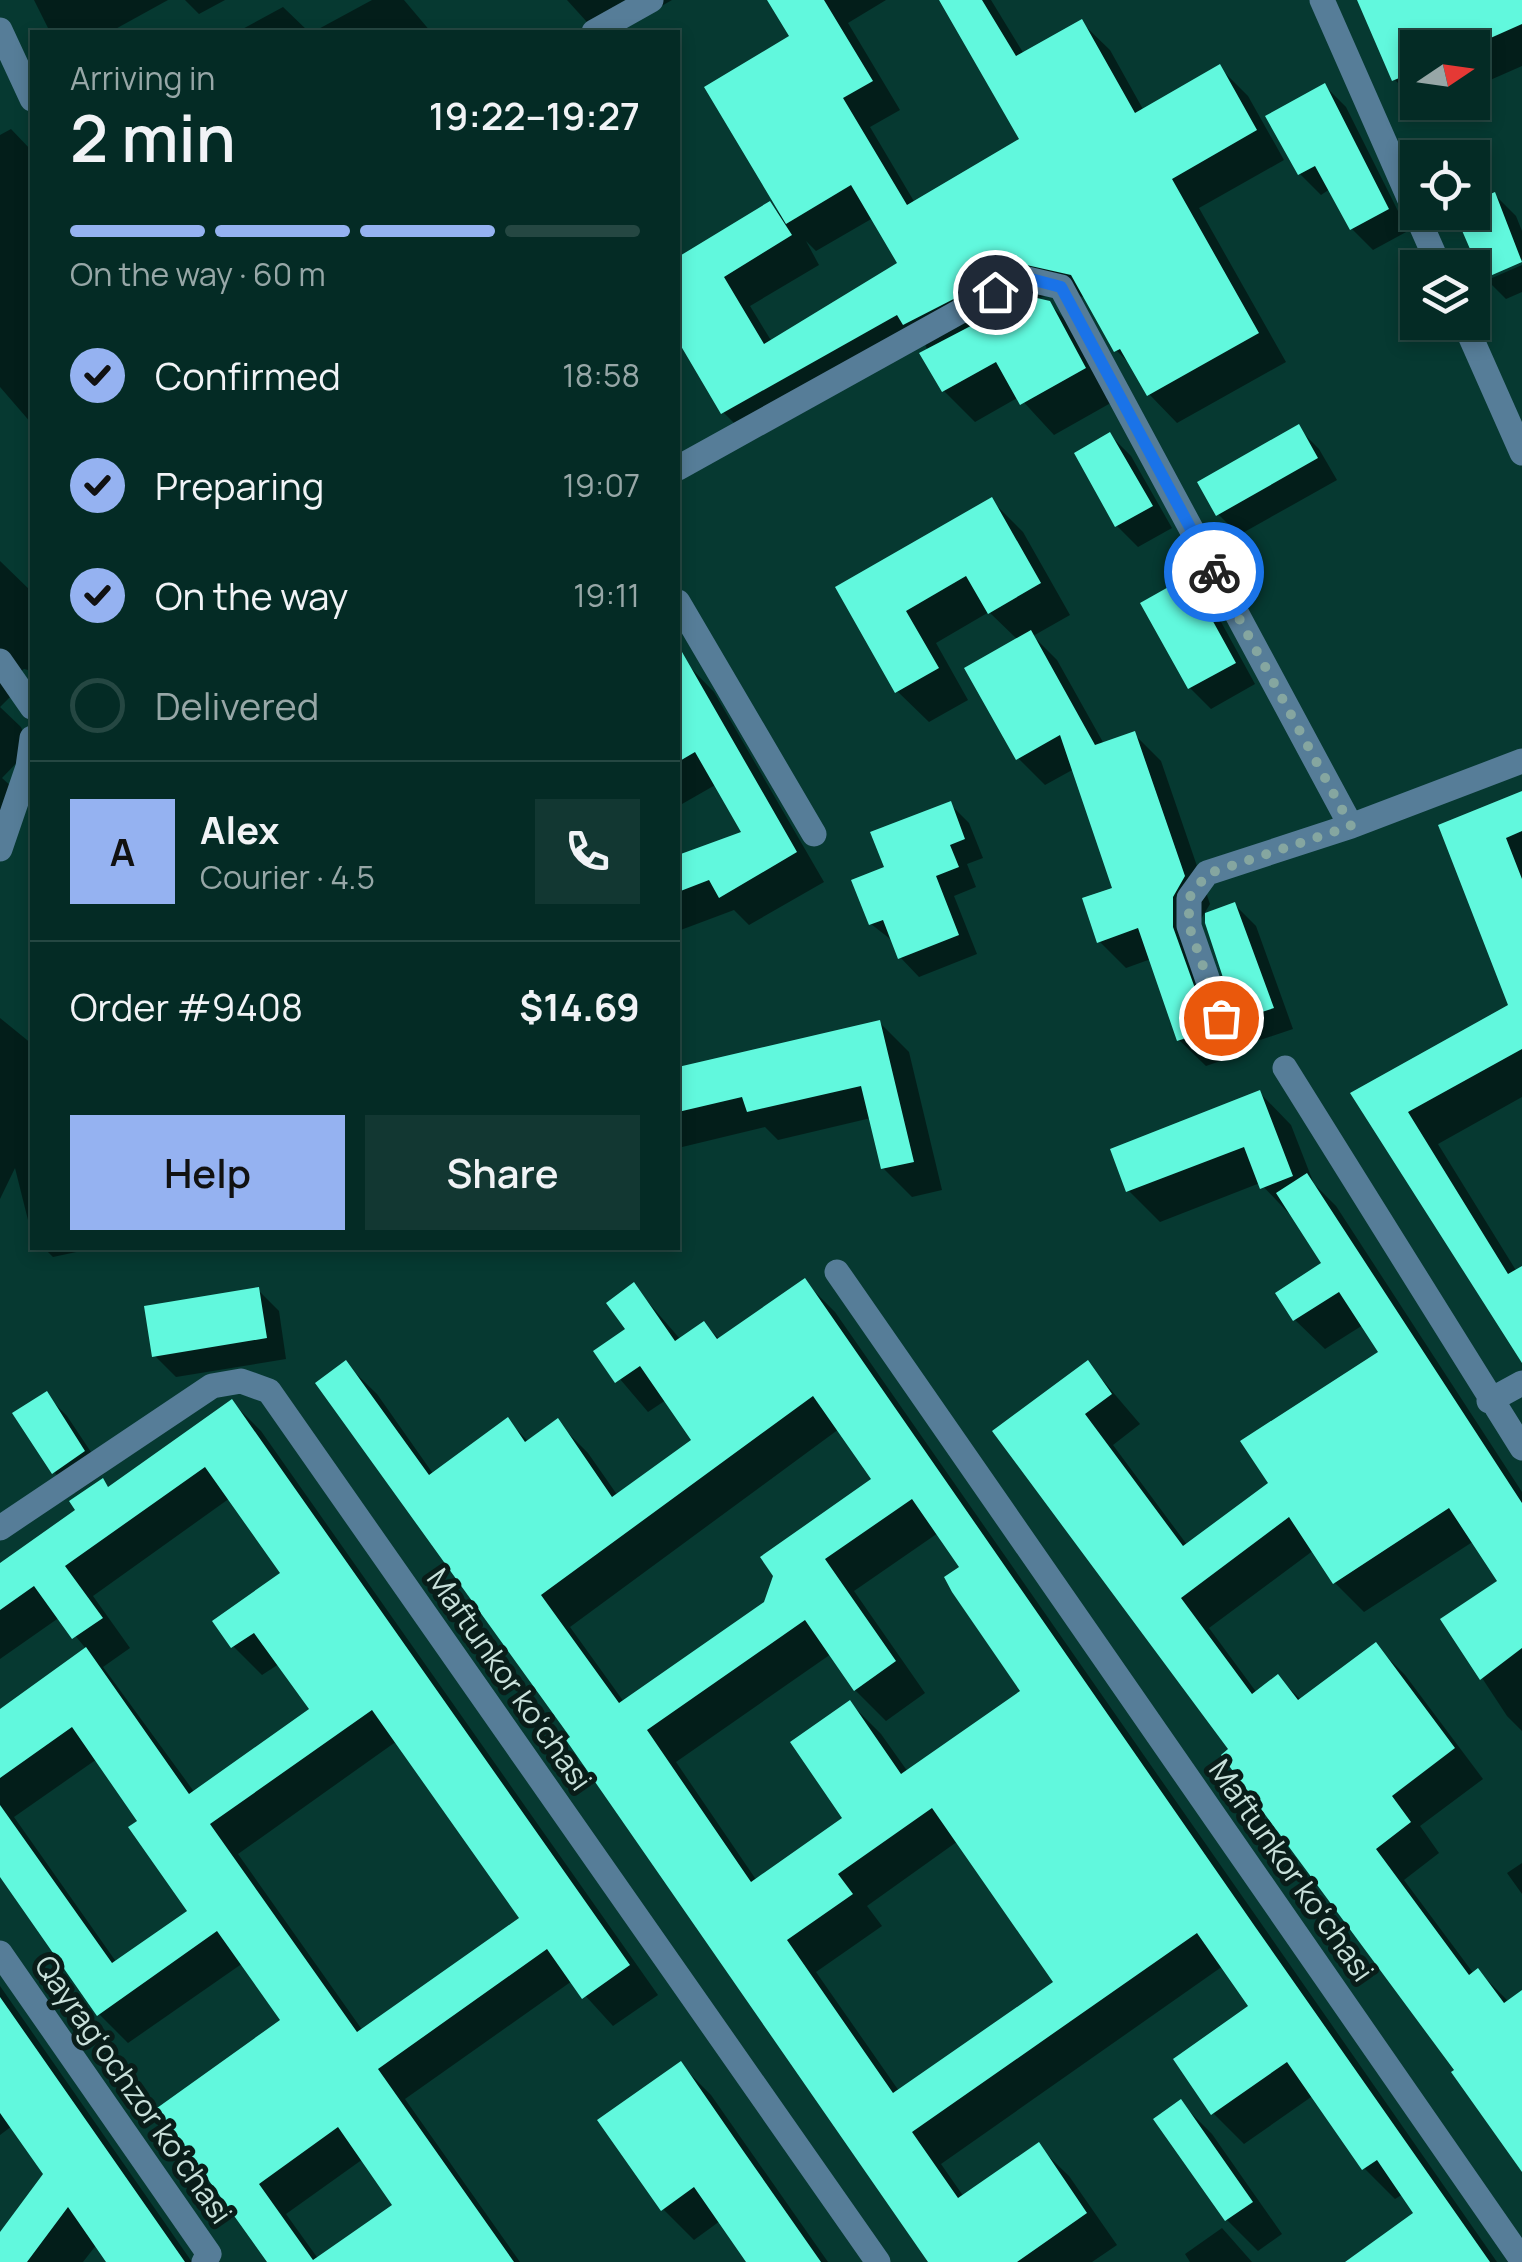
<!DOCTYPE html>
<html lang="en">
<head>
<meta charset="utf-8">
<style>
	:root { --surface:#042b25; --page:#123732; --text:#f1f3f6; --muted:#97a7a7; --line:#254742; --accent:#95b2f1 }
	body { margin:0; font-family:Manrope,sans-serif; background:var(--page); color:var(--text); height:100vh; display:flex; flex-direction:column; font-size:38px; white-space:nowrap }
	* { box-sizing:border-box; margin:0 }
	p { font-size:32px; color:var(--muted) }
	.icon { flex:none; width:55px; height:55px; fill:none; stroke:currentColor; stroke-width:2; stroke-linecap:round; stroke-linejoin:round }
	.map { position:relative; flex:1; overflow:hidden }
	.side { position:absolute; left:30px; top:30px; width:650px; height:1220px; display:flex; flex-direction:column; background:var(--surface); border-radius:0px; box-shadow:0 5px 15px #0003,0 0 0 2px var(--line) }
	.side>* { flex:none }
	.needle { width:65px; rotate:77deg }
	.tools { position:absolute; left:1400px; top:30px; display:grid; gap:20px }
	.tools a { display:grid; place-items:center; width:90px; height:90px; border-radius:0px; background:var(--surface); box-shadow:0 5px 15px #0003,0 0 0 2px var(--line); font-size:50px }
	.pin { position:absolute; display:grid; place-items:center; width:85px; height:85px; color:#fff; margin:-42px; border:5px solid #fff; border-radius:50%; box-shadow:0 2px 10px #0007 }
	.courier { position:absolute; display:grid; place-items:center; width:100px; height:100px; margin:-50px; border:8px solid #1a73e8; border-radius:50%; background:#fff; color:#222; box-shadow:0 2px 12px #0007 }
	.head em { font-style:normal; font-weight:600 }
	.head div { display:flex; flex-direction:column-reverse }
	.head { display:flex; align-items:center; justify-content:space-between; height:170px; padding:0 40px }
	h1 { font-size:65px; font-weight:600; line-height:75px }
	.bar { display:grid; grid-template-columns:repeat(4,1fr); gap:15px 10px; align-content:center; height:120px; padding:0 40px }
	.bar i { height:12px; border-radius:8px; background:var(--line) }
	.bar .selected { background:var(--accent) }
	.bar p { grid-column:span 4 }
	.line { display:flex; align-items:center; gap:25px; padding:0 40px; border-top:2px solid var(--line) }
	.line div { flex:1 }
	.round { display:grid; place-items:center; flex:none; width:105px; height:105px; border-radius:0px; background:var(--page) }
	ol { padding:0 40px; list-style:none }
	li { display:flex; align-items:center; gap:30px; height:110px }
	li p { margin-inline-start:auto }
	li .icon { padding:10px; border-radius:50%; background:var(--accent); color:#111; stroke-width:4 }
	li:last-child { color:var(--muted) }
	li i { width:55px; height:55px; border:5px solid var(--line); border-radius:50% }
	.action { display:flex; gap:20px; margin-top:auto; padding:20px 40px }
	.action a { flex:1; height:115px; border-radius:0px; background:var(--accent); color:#111; font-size:40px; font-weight:600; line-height:115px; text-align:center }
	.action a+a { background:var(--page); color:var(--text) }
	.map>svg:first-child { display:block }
	.shadow { fill:#0007; fill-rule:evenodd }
	.building { fill:#61f8dd; fill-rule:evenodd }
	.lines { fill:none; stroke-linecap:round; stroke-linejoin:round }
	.minor { stroke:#567d98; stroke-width:25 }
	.done { stroke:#85a6a0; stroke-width:10; stroke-dasharray:0 18 }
	.route { stroke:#1a73e8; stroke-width:12 }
	.labels { text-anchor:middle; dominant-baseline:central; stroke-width:10; stroke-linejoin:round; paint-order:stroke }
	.street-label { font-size:30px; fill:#c9e1db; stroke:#091d19 }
</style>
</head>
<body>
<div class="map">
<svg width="1522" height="2262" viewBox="0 0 1522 2262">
	<rect width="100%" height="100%" fill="#063931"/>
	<path class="shadow" d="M 34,0 L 168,0 L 110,32 L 50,32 Z
		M 185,0 L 225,0 L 199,14 Z
		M 372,0 L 404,0 L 431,32 L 313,32 Z
		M 567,0 L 672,0 L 616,32 L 596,32 Z
		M 770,0 L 886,0 L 848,23 L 900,110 L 870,127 L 915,203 L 1022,139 L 941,0 L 991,0 L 1024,54 L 1081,22 L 1110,50 L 1144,111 L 1220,68 L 1248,96 L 1284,160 L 1199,208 L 1286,362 L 1177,423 L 1149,394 L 1133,367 L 1116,350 L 1087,298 L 1060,291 L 1033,300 L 1049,303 L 1081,336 L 1116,400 L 1054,435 L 1019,397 L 975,422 L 944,391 L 925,344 L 752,441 L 723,412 L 678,336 L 678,260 L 770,204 L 782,216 L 792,37 ZM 873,218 L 901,264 L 772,342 L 750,306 L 819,265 L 806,241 L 816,251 Z
		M 1359,0 L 1522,0 L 1522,66 L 1472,88 L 1472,48 L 1418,48 L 1418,102 L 1439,102 L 1424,109 L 1394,79 Z
		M 283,7 L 309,32 L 237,32 Z
		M 1325,86 L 1346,107 L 1408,231 L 1373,250 L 1352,229 L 1330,189 L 1321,195 L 1300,174 Z
		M 11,129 L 32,151 L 32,424 L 0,387 L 0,135 Z
		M 1495,195 L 1516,216 L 1522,231 L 1522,259 L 1492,273 L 1492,278 L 1522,265 L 1522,292 L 1506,299 L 1485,278 L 1472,212 Z
		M 1298,428 L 1319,449 L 1337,480 L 1239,535 L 1218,514 Z
		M 1110,435 L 1131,456 L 1172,528 L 1138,547 L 1117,526 L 1077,454 Z
		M 992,501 L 1023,532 L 1070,615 L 1033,636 L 1057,660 L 1104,744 L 1134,734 L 1161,761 L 1210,904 L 1198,924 L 1198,955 L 1235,1056 L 1206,1066 L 1179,1040 L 1151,959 L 1126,968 L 1099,941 L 1115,890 L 1074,769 L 1045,785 L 1018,758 L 1018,640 L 989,612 L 936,643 L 968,700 L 929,722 L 897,691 L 839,588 Z
		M 0,561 L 32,592 L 32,671 L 24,669 L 9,680 L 11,696 L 0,707 L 21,727 L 30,749 L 2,778 L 13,788 L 0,833 Z
		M 1188,579 L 1209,600 L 1255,684 L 1211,709 L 1190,688 Z
		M 686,663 L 714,692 L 824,882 L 749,925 L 734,910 L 678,931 L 678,858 L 744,833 L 717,784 L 682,804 L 678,799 L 678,668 Z
		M 1522,793 L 1522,991 L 1441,826 Z
		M 950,804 L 969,823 L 983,858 L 967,864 L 976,887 L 954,896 L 977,954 L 919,977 L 900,957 L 894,942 L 871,924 Z
		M 1235,905 L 1256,926 L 1293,1029 L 1260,1040 L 1239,1019 Z
		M 1522,1001 L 1522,1097 L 1438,1144 L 1517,1272 L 1522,1269 L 1522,1357 L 1353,1094 Z
		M 0,1018 L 32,1044 L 32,1236 L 15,1168 L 0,1199 Z
		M 880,1023 L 909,1052 L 942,1190 L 912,1197 L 883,1168 L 871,1118 L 778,1140 L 765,1127 L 678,1148 L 678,1070 Z
		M 1260,1093 L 1291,1125 L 1314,1184 L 1336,1206 L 1522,1492 L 1522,1731 L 1507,1716 L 1444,1620 L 1500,1582 L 1474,1541 L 1364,1612 L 1334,1582 L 1314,1550 L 1209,1628 L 1257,1693 L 1278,1677 L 1301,1700 L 1375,1645 L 1405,1675 L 1483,1779 L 1420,1826 L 1439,1853 L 1404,1880 L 1474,1974 L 1478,1971 L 1509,2002 L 1522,1993 L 1522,2169 L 1232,1750 L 995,1432 L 1088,1363 L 1140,1424 L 1113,1445 L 1188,1546 L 1271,1484 L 1382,1352 L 1363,1325 L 1325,1349 L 1295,1320 L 1278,1293 L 1324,1264 L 1294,1219 L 1260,1183 L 1160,1222 L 1129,1191 L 1113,1150 Z
		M 44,1248 L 95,1248 L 53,1257 Z
		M 804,1281 L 835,1312 L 1497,2262 L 1385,2262 L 1417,2214 L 1403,2194 L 1395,2199 L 1364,2168 L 1314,2095 L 1244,2144 L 1213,2113 L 1252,2007 L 1223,1966 L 941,2164 L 964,2197 L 1038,2146 L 1069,2176 L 1117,2245 L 1092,2262 L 934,2262 L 574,1738 L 346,1364 L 377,1394 L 434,1475 L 508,1421 L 529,1442 L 557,1422 L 588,1453 L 618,1496 L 695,1440 L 666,1400 L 648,1412 L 597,1352 L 629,1330 L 634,1286 L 681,1340 L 704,1324 L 720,1340 ZM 839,1429 L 874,1480 L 766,1603 L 624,1702 L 570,1627 ZM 938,1533 L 963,1568 L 1024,1691 L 908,1772 L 881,1734 L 850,1703 L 846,1819 L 757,1881 L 676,1762 L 831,1654 L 855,1690 L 886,1721 L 925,1693 L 854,1591 ZM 958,1841 L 1056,1982 L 899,2091 L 816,1972 L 882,1926 L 867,1906 Z
		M 258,1290 L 279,1311 L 286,1359 L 176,1377 L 155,1356 Z
		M 46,1395 L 67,1416 L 105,1473 L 75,1493 L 54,1472 Z
		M 232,1402 L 261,1431 L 658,1995 L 613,2026 L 572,1981 L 405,2099 L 520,2262 L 270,2262 L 161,2108 L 284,2021 L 243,1963 L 128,2043 L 99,2014 L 0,1873 L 0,1712 L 87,1650 L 60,1617 L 0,1659 L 0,1566 L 78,1511 L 103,1482 L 110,1489 ZM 230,1498 L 284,1574 L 233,1646 L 262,1675 L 279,1664 L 313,1710 L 195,1793 L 103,1667 L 130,1648 L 93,1596 ZM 397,1741 L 522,1919 L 363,2031 L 238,1854 ZM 97,1759 L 140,1821 L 190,1912 L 117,1963 L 14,1817 ZM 363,2159 L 395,2206 L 319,2260 L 286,2214 Z
		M 1522,1863 L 1522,1894 L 1507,1873 Z
		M 0,1986 L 192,2262 L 109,2262 L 97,2244 L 83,2262 L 0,2262 L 0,2236 L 46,2174 L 12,2126 L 0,2135 Z
		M 680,2064 L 711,2095 L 828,2262 L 749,2262 L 720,2221 L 694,2240 L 663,2209 Z
		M 1181,2103 L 1212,2134 L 1282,2234 L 1258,2251 L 1227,2220 Z
		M 1222,2228 L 1252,2262 L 1190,2262 L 1185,2254 Z"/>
	<path class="building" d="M 767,0 L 824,0 L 873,81 L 843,98 L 907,205 L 1019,139 L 939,0 L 982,0 L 1016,56 L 1082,19 L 1135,113 L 1220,64 L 1257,130 L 1172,179 L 1259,333 L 1147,396 L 1120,349 L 1114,352 L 1071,275 L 1022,264 L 903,325 L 897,315 L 721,414 L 678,341 L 678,257 L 770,201 L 792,235 L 724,277 L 764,344 L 897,263 L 851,185 L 786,224 L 704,87 L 789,36 Z
		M 1357,0 L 1522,0 L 1522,24 L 1468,48 L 1418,48 L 1418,70 L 1392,81 Z
		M 1325,83 L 1389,209 L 1350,230 L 1315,166 L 1298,175 L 1265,116 Z
		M 1495,192 L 1522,262 L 1483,279 L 1454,212 L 1472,212 L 1472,202 Z
		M 1028,296 L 1050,301 L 1086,368 L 1020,405 L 996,362 L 942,392 L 919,353 Z
		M 1299,424 L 1318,458 L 1216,516 L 1197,482 Z
		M 1110,432 L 1153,506 L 1115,527 L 1074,453 Z
		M 992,497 L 1041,583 L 988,614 L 966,576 L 906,611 L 939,668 L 895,693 L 835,587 Z
		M 1188,576 L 1236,663 L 1188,689 L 1140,603 Z
		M 1031,630 L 1095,745 L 1135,731 L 1185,876 L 1173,897 L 1173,927 L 1210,1030 L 1177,1041 L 1138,928 L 1097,943 L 1082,898 L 1112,888 L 1060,735 L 1016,760 L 964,668 Z
		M 678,645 L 797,852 L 719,898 L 709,880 L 678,892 L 678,855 L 741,832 L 695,752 L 678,762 Z
		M 1522,791 L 1522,831 L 1506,838 L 1522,879 L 1522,1049 L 1408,1112 L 1508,1274 L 1522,1266 L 1522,1363 L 1350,1093 L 1508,1005 L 1438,825 Z
		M 951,801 L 965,839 L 950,845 L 959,867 L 936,876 L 959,935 L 898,959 L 883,920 L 869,925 L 851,880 L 884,867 L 870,832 Z
		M 1235,902 L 1274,1008 L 1237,1020 L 1205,923 L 1205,913 Z
		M 880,1020 L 914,1162 L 881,1169 L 861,1086 L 747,1112 L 742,1097 L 678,1112 L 678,1067 Z
		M 1260,1090 L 1293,1176 L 1260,1189 L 1244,1147 L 1126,1192 L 1110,1149 Z
		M 1307,1173 L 1522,1503 L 1522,1648 L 1480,1680 L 1440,1619 L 1497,1581 L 1449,1508 L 1333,1584 L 1289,1517 L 1181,1598 L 1252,1694 L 1278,1674 L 1298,1700 L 1376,1642 L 1455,1748 L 1392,1796 L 1411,1822 L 1376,1849 L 1469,1975 L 1478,1968 L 1504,2003 L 1522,1990 L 1522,2172 L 1451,2072 L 1454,2070 L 1221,1755 L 1228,1749 L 992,1431 L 1088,1360 L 1112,1394 L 1085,1414 L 1183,1546 L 1268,1483 L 1240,1441 L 1378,1352 L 1339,1292 L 1293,1321 L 1275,1293 L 1321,1263 L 1276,1193 Z
		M 805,1278 L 1256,1928 L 1490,2262 L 1345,2262 L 1413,2213 L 1377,2160 L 1362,2170 L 1287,2062 L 1211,2115 L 1173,2059 L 1248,2006 L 1197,1933 L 912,2132 L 958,2198 L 1039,2142 L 1087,2213 L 1017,2262 L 928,2262 L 566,1740 L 570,1737 L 315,1383 L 346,1360 L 429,1475 L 508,1417 L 525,1442 L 558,1418 L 612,1497 L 691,1440 L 640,1366 L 615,1383 L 593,1351 L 625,1329 L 606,1303 L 634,1282 L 675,1341 L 704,1321 L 717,1339 ZM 813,1396 L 871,1479 L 760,1557 L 773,1576 L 764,1602 L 619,1703 L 541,1595 ZM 912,1499 L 959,1567 L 944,1577 L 952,1592 L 1020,1691 L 901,1774 L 850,1700 L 790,1742 L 842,1818 L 751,1882 L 647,1730 L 805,1620 L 854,1691 L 896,1661 L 825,1559 ZM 932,1808 L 1053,1982 L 893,2093 L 787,1940 L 853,1894 L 838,1874 Z
		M 259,1287 L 267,1338 L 152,1357 L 144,1306 Z
		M 47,1391 L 85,1451 L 52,1474 L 12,1413 Z
		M 232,1399 L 630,1965 L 582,1999 L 547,1949 L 378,2069 L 514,2262 L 267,2262 L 157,2108 L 280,2020 L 217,1931 L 97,2016 L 0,1877 L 0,1805 L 112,1963 L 187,1911 L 128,1827 L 137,1821 L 72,1727 L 0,1778 L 0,1709 L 86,1647 L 189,1794 L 309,1709 L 254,1633 L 231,1648 L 212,1621 L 280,1573 L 205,1467 L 65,1566 L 103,1618 L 72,1639 L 34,1586 L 0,1610 L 0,1563 L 75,1510 L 69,1501 L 103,1478 L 108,1487 ZM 372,1710 L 519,1918 L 357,2032 L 210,1824 ZM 338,2127 L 392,2205 L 313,2260 L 259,2184 Z
		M 0,1997 L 88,2123 L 185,2262 L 106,2262 L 68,2207 L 27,2262 L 0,2262 L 0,2232 L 43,2174 L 0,2113 Z
		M 681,2061 L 744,2152 L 821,2262 L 746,2262 L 694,2187 L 661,2211 L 597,2120 Z
		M 1181,2099 L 1253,2202 L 1225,2221 L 1153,2119 Z"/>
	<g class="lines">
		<path class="minor" d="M 1322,0 L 1440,268
			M 0,30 L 32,99
			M 594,32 L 651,0
			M 1464,322 L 1522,453
			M 678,468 L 995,292 L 1027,279 L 1061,287 L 1351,826 L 1522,761
			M 678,602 L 814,834
			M 0,661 L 32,707
			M 0,849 L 28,767 L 32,738
			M 1221,1018 L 1189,926 L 1189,898 L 1207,873 L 1351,826
			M 1285,1068 L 1522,1448
			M 837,1272 L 1522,2260
			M 1489,1401 L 1522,1383
			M 0,1528 L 212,1386 L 241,1381 L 269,1391 L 878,2262
			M 0,1953 L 209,2254 L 204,2262"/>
	</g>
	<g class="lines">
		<path class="done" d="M 1214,572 L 1351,826 L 1207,874 L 1189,898 L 1189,926 L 1221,1018"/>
		<path class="route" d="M 995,292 L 1027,278 L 1061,287 L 1214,572"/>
	</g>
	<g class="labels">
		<g class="street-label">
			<text transform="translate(510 1679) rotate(55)">Maftunkor koʻchasi</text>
			<text transform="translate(1292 1870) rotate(55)">Maftunkor koʻchasi</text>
			<text transform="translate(134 2089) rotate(55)">Qayragʻochzor koʻchasi</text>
		</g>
	</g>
</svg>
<div class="tools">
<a><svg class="needle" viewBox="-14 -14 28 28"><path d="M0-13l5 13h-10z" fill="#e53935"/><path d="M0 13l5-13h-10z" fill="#97a7a7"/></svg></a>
<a><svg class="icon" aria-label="locate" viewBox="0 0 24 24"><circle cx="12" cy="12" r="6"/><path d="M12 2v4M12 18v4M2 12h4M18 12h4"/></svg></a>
<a><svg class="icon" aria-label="layers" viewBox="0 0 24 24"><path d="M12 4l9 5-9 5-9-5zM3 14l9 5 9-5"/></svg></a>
</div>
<div class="pin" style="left:1221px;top:1018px;background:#ea580c"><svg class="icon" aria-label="bag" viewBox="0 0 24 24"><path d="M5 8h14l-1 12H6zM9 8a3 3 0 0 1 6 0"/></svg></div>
<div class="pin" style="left:995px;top:292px;background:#1f2937"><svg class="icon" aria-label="home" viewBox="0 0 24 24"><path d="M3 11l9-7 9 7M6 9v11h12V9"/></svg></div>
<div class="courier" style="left:1214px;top:572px"><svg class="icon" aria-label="bike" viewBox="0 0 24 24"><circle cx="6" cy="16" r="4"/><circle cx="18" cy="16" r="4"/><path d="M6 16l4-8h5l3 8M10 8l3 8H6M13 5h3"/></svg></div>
<section class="side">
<div class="head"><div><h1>2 min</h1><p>Arriving in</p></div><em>19:22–19:27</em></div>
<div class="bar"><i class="selected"></i><i class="selected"></i><i class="selected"></i><i></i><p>On the way · 60 m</p></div>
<ol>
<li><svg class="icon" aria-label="check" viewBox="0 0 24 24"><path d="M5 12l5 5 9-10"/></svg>Confirmed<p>18:58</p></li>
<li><svg class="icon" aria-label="check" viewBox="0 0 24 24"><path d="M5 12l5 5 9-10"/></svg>Preparing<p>19:07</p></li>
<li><svg class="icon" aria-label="check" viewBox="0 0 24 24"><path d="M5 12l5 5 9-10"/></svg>On the way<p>19:11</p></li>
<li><i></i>Delivered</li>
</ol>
<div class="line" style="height:180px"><b class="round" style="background:var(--accent);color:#111">A</b><div><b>Alex</b><p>Courier · 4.5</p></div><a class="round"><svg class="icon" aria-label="phone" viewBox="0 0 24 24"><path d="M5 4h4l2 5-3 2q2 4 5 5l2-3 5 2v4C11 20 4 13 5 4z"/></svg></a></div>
<div class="line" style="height:130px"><div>Order #9408</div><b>$14.69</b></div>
<div class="action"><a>Help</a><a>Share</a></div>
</section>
</div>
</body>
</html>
